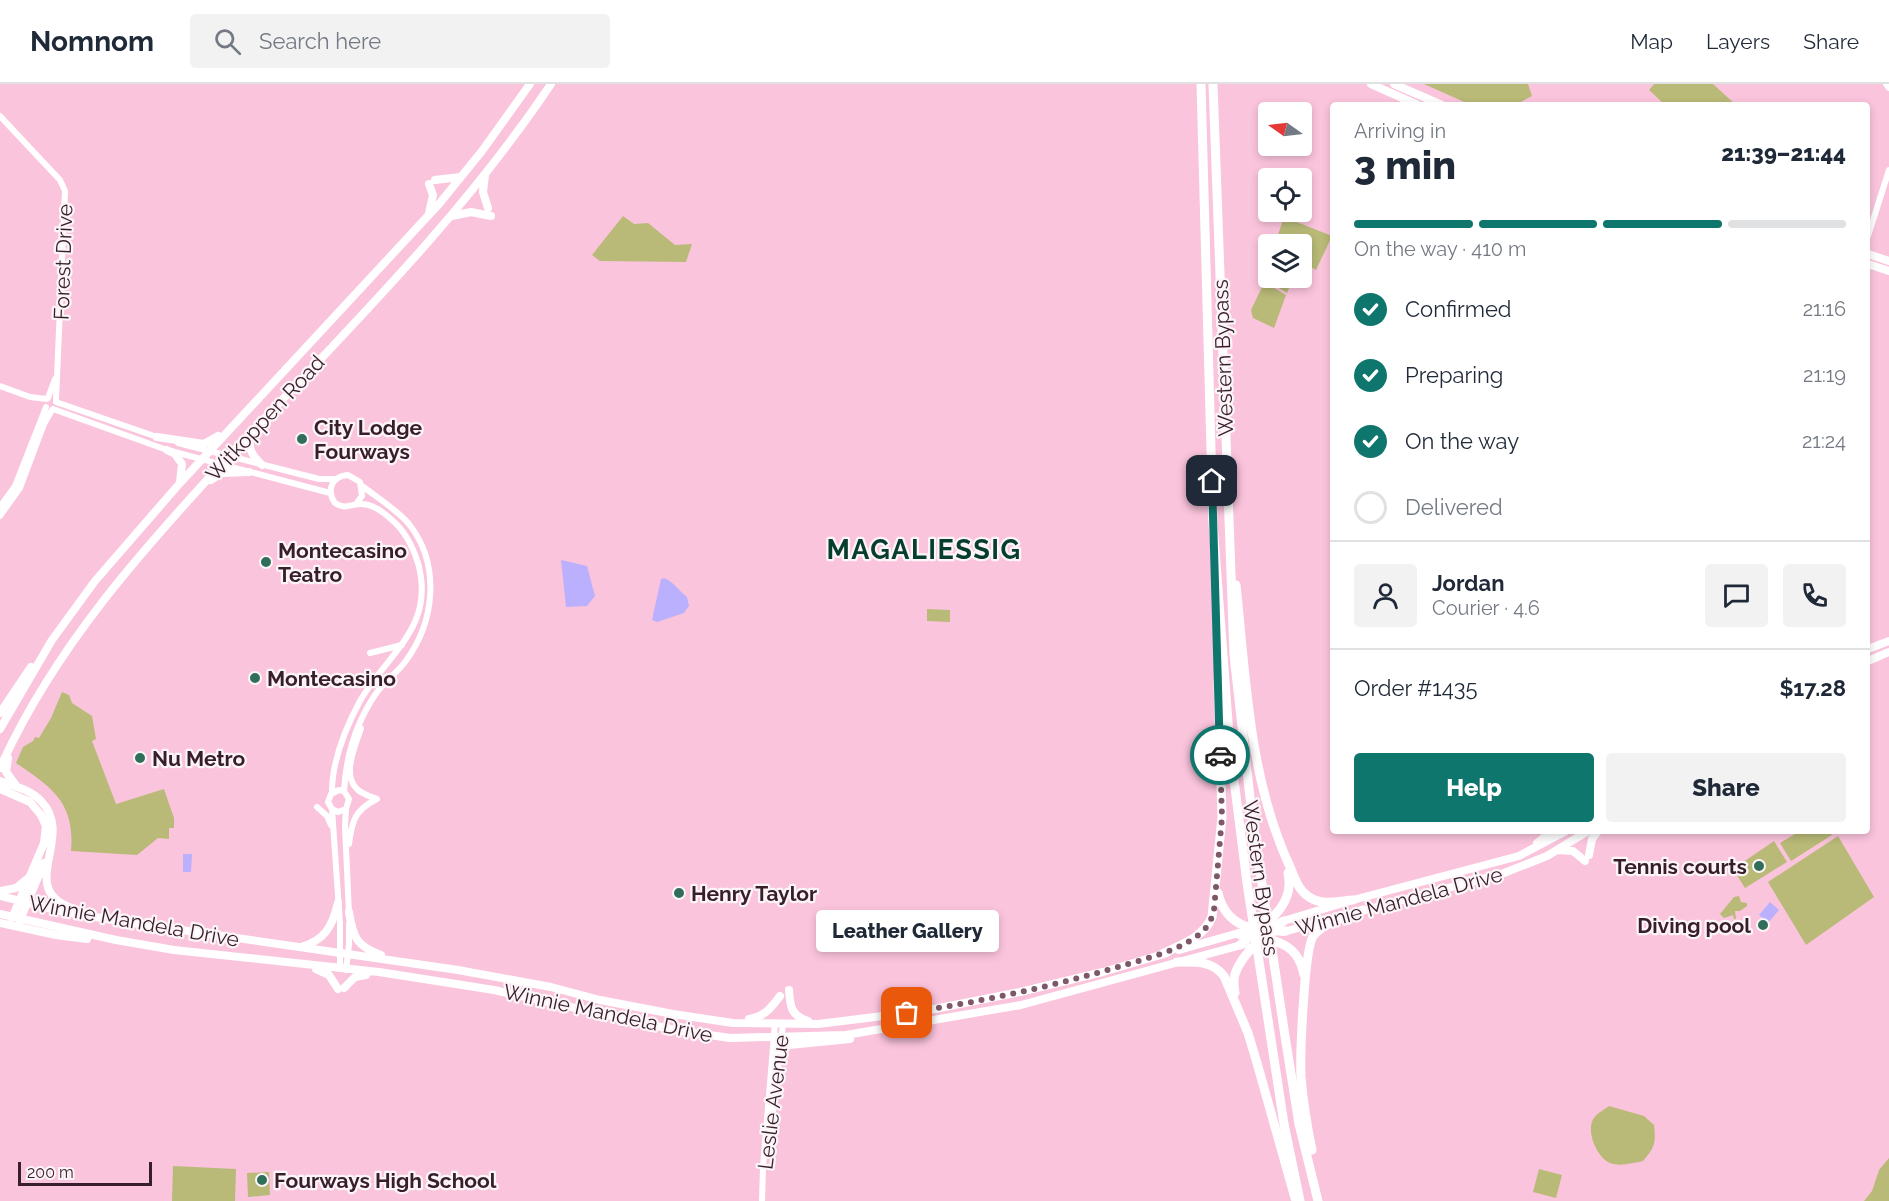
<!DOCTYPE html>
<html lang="en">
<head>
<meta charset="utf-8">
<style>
	:root { --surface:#fff; --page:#f2f2f3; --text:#1f2937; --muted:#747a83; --line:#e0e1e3; --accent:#0f766e }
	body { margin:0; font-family:Raleway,sans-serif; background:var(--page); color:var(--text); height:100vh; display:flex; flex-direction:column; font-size:22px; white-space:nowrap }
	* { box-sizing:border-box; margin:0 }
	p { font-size:20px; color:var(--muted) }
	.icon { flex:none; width:33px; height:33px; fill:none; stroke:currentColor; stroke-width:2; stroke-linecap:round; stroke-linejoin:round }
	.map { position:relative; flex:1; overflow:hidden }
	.sheet { position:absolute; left:1330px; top:18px; width:540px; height:732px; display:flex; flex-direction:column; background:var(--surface); border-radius:6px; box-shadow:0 3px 9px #0003 }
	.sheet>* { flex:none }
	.needle { width:39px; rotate:284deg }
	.fabs { position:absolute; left:1258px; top:18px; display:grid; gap:12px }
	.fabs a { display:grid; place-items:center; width:54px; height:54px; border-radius:6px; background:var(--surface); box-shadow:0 3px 9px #0003; font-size:30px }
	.scale { position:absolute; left:18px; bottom:15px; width:134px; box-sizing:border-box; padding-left:6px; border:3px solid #381e2b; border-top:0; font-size:16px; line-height:21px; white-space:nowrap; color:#381e2b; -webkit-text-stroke:4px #fcf5f8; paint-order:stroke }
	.pin { position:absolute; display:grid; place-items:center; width:51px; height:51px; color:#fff; margin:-26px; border-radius:12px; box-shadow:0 3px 9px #0006 }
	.courier { position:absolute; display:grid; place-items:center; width:60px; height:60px; margin:-30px; border:4px solid #0f766e; border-radius:50%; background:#fff; color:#222; box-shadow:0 2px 8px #0007 }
	.bubble { position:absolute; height:42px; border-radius:6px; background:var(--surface); box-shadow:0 3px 9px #0003; font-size:20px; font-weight:800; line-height:42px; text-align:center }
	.summary em { font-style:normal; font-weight:800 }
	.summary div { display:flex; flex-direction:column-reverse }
	.summary { display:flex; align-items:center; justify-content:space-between; height:102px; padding:0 24px }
	h1 { font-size:39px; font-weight:800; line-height:45px }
	.bar { display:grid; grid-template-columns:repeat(4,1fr); gap:9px 6px; align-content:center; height:72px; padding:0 24px }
	.bar i { height:8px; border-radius:4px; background:var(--line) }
	.bar .selected { background:var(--accent) }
	.bar p { grid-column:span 4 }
	.line { display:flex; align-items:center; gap:15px; padding:0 24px; border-top:2px solid var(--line) }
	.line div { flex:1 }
	.round { display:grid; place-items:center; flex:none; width:63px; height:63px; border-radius:6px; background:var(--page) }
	ol { padding:0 24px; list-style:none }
	li { display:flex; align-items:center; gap:18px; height:66px }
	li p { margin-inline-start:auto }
	li .icon { padding:6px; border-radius:50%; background:var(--accent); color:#fff; stroke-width:4 }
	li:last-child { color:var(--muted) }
	li i { width:33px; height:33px; border:3px solid var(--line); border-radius:50% }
	.cta { display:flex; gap:12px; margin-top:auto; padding:12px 24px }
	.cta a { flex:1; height:69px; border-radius:6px; background:var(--accent); color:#fff; font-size:24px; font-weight:800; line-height:69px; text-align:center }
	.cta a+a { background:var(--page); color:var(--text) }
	header { display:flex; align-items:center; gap:36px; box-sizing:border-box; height:84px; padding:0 30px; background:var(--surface); border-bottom:2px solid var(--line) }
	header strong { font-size:28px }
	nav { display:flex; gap:33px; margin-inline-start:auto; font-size:21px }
	.search { width:420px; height:54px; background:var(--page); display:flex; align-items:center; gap:15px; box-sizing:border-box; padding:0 21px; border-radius:6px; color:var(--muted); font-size:22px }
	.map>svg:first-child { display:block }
	.green { fill:#b9ba77 }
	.water { fill:#bab0fd }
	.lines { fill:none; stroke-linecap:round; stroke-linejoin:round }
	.minor { stroke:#fff; stroke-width:6 }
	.major { stroke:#fff; stroke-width:8 }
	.highway { stroke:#fff; stroke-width:9 }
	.done { stroke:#7c5869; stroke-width:6; stroke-dasharray:0 10.8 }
	.route { stroke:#0f766e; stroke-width:8 }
	.poi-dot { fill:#306e5a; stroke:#fcf5f8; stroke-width:2 }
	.labels { text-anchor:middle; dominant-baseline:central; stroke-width:4.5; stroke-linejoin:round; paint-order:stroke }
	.street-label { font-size:21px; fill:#381e2b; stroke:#fcf5f8 }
	.poi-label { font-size:21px; font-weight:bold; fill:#381e2b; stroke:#fcf5f8; text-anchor:start }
	.district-label { font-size:27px; font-weight:bold; letter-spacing:1.5px; fill:#073d2f; stroke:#fcf5f8 }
</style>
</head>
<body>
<header>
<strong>Nomnom</strong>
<div class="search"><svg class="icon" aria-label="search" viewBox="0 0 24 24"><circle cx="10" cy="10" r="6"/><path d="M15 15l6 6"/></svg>Search here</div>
<nav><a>Map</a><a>Layers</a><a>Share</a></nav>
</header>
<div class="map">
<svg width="1889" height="1117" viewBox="0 0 1889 1117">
	<rect width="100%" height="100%" fill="#fbc4dd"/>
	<path class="green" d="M 1424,0 L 1528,0 L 1532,12 L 1515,21 L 1471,21 Z
		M 1654,0 L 1713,0 L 1736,21 L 1665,21 L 1649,6 Z
		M 623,132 L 634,140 L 648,139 L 675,161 L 692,160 L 686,178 L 600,177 L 592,171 Z
		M 1284,133 L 1332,152 L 1316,186 L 1302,178 L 1302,160 L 1275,160 Z
		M 1269,180 L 1269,194 L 1293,194 L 1287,209 L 1264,195 Z
		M 1271,202 L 1286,211 L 1274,244 L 1253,234 L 1251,226 L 1262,203 Z
		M 927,525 L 950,526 L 950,538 L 927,537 Z
		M 62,608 L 69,611 L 72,619 L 92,632 L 96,655 L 92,657 L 116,720 L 164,705 L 174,734 L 174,744 L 169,744 L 169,755 L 158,754 L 137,771 L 71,767 C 75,719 53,704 16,679 L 23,663 L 33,657 L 35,653 L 39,654 L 51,634 Z
		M 1800,747 L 1830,747 L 1832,751 L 1791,777 L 1780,759 Z
		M 1838,752 L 1874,813 L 1806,861 L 1768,798 Z
		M 1774,757 L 1787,778 L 1745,804 L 1733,785 Z
		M 1739,812 L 1741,818 L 1747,819 L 1747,822 L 1740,827 L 1735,827 L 1736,835 L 1734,835 L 1733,831 L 1724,834 L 1720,830 L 1734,813 Z
		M 1609,1022 L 1644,1032 L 1654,1041 C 1656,1059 1655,1063 1643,1077 C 1633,1079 1620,1083 1610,1079 C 1597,1074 1585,1046 1594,1034 C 1597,1029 1604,1026 1609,1022 Z
		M 1889,1074 L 1889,1117 L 1864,1117 L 1872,1107 L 1879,1086 Z
		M 173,1082 L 236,1085 L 235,1117 L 172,1117 Z
		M 1539,1085 L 1562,1091 L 1556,1114 L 1533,1108 Z
		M 269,1088 L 270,1111 L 248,1113 L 247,1089 Z"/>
	<path class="water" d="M 561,476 L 587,482 L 595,512 L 587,522 L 566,523 Z
		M 664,494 C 673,497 679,507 687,513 L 689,522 L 684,529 L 657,538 L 652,536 L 661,495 Z
		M 183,770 L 192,770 L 191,788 L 183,788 Z
		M 1770,818 L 1779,826 L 1768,839 L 1759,831 Z"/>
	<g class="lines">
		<path class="minor" d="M 1886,0 L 1889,4
			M 0,32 L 60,96 L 65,107 L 56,316
			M 1868,152 L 1889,86
			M 0,302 L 30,313 L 47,315
			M 48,314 L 55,295
			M 56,318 L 160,354
			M 53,325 L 167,366 L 330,409
			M 178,359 L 319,395 L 335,395
			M 0,423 L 15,402 L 46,323
			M 0,432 L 20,404 L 44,340 L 52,326
			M 370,569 L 402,561
			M 361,644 C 356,660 342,690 356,704 C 361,710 369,712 377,715
			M 344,707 C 346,671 356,638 377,608 C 385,597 397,589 405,578 C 435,538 441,481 409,440 C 396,425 378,414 362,402
			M 332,708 C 332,676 345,645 360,617 C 387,570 436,543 418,479 C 413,463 405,447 392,436 C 383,428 373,420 361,420 C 350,420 345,426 335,419 C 326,406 332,392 348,391 L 360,398 L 362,412 L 356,420
			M 317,723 L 327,732 L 331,741
			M 332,725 L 340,840 L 340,885
			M 346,725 L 338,728 L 332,725 L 328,718 L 331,710 L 339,706 L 344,707 L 349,715 L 346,725 L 345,742 L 349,830
			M 349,760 C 352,736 355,726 377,715
			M 346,886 L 349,861 L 349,840
			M 769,1063 L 783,940
			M 762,1117 L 763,1083 L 775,939"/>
		<path class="major" d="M 1371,0 L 1418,21
			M 1394,0 L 1442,21
			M 485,91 L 483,108 L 488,124
			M 435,96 L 460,93
			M 429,100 L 433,111 L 429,129
			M 452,132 L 471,128 L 491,132
			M 1868,170 L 1889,177
			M 1868,180 L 1889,187
			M 250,351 C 248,366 252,371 262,381
			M 157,353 L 204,360 L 218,352
			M 167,366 L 175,370 L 182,380 L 180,398
			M 211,396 L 222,389 L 249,388
			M 1868,565 L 1889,557
			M 1868,577 L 1889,568
			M 0,629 L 31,583
			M 0,645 L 52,556 L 95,497 L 180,399 L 439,120 L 482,67 L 530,0
			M 8,674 L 6,688 L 15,700
			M 0,684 C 54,564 142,466 230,371 C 341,252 460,136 551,0
			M 0,697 C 14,702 31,706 41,717 C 77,754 12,807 77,826
			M 0,705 L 30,718 L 41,731 L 46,742 L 44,759 L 12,834
			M 1537,759 L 1552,747
			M 1558,766 L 1573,767 L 1585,777
			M 1589,771 L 1592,755 L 1598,747
			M 0,807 L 16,804 L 27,795
			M 0,812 L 65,828 L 119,837 L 458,886 L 551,903 L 600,916 L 673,930 L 733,939 L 818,940 L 924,927 L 1020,908 L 1103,888 L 1167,869
			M 349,828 C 353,853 356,862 381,871
			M 1358,828 L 1504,789 L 1547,772 L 1588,747
			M 0,830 L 116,856 L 174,866 L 379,888 L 494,906 L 675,946 L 730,954 L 846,951 L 1021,921 L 1245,860
			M 20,836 L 44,779
			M 1280,838 L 1353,816 L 1519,772 L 1566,747
			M 0,839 L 56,851 L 87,855
			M 1283,848 L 1335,834
			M 301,863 C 325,856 332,843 338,819
			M 1179,866 L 1242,848
			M 316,885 L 329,891 L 338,905
			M 344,904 L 355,893 L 366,891
			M 789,906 C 790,922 791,932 808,937
			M 749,935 C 764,933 771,924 780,912
			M 778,971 L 782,965 L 789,961 L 850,955"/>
		<path class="highway" d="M 1201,0 L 1213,439 L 1230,664 L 1247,799 L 1284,1040 L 1300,1117
			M 1213,0 L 1234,571 L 1253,740 L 1285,952 L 1299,1040 L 1318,1117
			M 1236,501 C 1246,595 1249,695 1290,783 C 1295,794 1298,806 1309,813 C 1322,822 1339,817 1353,816
			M 1218,809 C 1226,844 1254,847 1286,847
			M 1238,850 C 1268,856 1297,854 1304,891
			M 1240,861 C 1262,841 1296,824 1288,789
			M 1162,870 C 1181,861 1204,853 1212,833 L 1222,733 L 1218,597
			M 1177,878 C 1195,878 1212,876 1224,892 L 1248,949 L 1257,979 L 1295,1114
			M 1235,909 C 1234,903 1233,896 1235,890 C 1241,871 1268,846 1284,837
			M 1312,1066 C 1307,1042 1303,1017 1301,993 C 1300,972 1304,862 1314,851 C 1324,838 1349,832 1363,826"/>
	</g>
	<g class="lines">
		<path class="done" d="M 907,929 C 979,918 1051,903 1121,882 C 1148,874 1179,867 1201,849 C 1208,843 1212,835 1214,826 L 1222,733 L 1220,671"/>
		<path class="route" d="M 1212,397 L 1220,671"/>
	</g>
	<g class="poi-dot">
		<circle cx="302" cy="355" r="6"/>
		<circle cx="266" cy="478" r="6"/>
		<circle cx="255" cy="594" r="6"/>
		<circle cx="140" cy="674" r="6"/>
		<circle cx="1759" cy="782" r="6"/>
		<circle cx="679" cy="809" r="6"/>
		<circle cx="1763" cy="841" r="6"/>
		<circle cx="262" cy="1096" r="6"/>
	</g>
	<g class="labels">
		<g class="street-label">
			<text transform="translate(63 178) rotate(-88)">Forest Drive</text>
			<text transform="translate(1223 274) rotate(-92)">Western Bypass</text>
			<text transform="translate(265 334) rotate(-47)">Witkoppen Road</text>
			<text transform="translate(1261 794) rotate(82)">Western Bypass</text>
			<text transform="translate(1399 817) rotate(-15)">Winnie Mandela Drive</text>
			<text transform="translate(134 837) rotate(10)">Winnie Mandela Drive</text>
			<text transform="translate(608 929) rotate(12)">Winnie Mandela Drive</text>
			<text transform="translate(773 1018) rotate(-83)">Leslie Avenue</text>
		</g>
		<g class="poi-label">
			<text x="314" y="343">City Lodge<tspan x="314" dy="24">Fourways</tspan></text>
			<text x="278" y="466">Montecasino<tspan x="278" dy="24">Teatro</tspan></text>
			<text x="267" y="594">Montecasino</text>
			<text x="152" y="674">Nu Metro</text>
			<text x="1747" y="782" text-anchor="end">Tennis courts</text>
			<text x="691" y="809">Henry Taylor</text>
			<text x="1751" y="841" text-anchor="end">Diving pool</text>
			<text x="274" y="1096">Fourways High School</text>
		</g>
		<g class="district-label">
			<text x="924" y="465">MAGALIESSIG</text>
		</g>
	</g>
</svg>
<div class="fabs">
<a><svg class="needle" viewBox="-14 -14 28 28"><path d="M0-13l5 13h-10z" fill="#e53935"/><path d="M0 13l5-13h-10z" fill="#747a83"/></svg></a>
<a><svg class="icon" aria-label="locate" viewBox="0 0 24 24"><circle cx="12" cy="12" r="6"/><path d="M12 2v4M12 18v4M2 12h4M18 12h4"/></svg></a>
<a><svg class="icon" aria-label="layers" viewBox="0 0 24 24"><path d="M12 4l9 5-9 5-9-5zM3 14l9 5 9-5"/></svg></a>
</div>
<div class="scale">200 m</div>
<div class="pin" style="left:907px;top:929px;background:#ea580c"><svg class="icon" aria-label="bag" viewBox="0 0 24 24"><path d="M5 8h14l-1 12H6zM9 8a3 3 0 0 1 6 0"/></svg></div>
<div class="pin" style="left:1212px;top:397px;background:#1f2937"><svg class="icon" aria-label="home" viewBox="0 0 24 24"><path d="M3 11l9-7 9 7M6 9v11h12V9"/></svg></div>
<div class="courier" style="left:1220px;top:671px"><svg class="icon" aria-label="car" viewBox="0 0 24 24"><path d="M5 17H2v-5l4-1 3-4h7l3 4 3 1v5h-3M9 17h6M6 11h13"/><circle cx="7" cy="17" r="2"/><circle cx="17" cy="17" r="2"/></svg></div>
<div class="bubble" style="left:816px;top:826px;width:183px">Leather Gallery</div>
<section class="sheet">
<div class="summary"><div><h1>3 min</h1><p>Arriving in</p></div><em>21:39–21:44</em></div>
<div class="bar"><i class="selected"></i><i class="selected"></i><i class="selected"></i><i></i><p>On the way · 410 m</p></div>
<ol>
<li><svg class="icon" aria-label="check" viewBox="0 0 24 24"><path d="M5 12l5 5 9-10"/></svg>Confirmed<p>21:16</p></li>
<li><svg class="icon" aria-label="check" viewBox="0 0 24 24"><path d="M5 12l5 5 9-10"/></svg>Preparing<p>21:19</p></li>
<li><svg class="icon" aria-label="check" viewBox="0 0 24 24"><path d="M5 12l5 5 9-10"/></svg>On the way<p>21:24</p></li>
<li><i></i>Delivered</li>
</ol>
<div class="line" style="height:108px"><a class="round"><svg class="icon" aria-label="person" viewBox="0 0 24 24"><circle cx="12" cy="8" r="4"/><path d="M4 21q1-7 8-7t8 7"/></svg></a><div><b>Jordan</b><p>Courier · 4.6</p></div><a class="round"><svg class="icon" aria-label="chat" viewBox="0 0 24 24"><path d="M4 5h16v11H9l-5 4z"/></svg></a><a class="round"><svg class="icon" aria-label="phone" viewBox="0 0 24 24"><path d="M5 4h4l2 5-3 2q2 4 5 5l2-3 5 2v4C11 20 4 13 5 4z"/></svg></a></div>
<div class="line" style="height:78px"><div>Order #1435</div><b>$17.28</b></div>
<div class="cta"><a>Help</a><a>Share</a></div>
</section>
</div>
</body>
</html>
